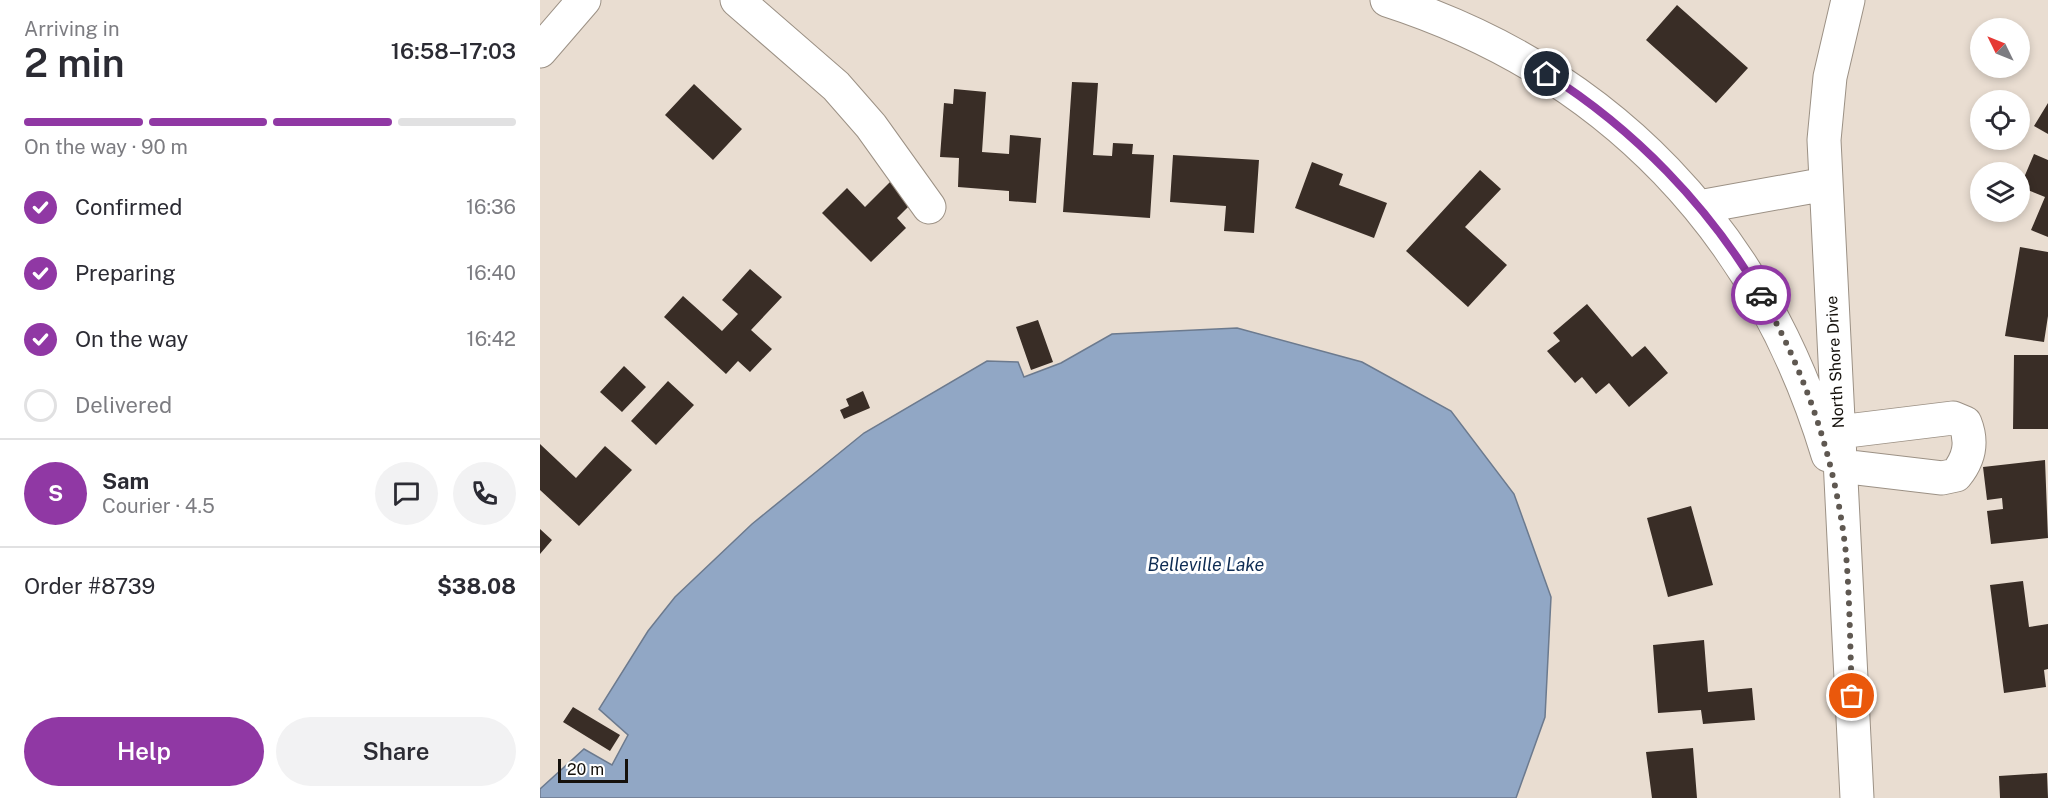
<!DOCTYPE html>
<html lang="en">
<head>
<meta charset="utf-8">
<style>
	:root { --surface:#fff; --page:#f2f2f3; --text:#2b2b33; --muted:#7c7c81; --line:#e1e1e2; --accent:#9038a4 }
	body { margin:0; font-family:"Public Sans",sans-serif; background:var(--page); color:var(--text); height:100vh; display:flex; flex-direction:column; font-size:22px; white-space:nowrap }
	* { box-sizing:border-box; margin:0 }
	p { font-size:20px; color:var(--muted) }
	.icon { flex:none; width:33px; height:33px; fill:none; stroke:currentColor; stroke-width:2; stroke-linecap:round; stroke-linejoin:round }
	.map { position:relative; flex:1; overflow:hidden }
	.details { display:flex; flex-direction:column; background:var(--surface); width:540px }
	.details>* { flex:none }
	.needle { width:39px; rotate:313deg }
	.fabs { position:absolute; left:1430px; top:18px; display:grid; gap:12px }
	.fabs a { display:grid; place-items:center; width:60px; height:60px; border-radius:50%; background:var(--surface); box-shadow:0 3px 9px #0003; font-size:30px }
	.scale { position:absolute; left:18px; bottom:15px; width:70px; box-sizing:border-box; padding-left:6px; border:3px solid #15110c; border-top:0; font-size:16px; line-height:21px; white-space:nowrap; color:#15110c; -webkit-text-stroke:4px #fff; paint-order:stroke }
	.pin { position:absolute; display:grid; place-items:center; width:51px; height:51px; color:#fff; margin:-26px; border:3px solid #fff; border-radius:50%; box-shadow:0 2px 6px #0007 }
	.courier { position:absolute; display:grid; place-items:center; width:60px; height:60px; margin:-30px; border:4px solid #9038a4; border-radius:50%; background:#fff; color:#222; box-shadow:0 2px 8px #0007 }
	.headline em { font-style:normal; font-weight:600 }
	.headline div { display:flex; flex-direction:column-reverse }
	.headline { display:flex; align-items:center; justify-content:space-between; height:102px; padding:0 24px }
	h1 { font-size:39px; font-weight:600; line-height:45px }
	.bar { display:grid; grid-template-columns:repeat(4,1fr); gap:9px 6px; align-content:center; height:72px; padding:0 24px }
	.bar i { height:8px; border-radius:4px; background:var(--line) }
	.bar .selected { background:var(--accent) }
	.bar p { grid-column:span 4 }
	.line { display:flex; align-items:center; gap:15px; padding:0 24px; border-top:2px solid var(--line) }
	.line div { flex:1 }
	.round { display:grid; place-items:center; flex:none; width:63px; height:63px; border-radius:32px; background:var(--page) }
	ol { padding:0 24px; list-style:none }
	li { display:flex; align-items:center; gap:18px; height:66px }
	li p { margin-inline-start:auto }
	li .icon { padding:6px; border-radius:50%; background:var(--accent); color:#fff; stroke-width:4 }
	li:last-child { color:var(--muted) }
	li i { width:33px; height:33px; border:3px solid var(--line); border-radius:50% }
	.primary-button { display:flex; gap:12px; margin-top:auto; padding:12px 24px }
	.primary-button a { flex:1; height:69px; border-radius:36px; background:var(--accent); color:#fff; font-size:24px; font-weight:600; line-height:69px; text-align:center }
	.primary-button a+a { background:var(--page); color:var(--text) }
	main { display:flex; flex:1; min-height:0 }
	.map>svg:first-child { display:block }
	.water { fill:#91a7c5; stroke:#6c7a8e; stroke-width:1.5 }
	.building { fill:#392d26 }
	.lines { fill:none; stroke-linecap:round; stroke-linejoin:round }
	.minor-casing { stroke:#9c9185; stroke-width:35 }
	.minor { stroke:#fff; stroke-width:33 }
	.done { stroke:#5f5851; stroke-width:6; stroke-dasharray:0 10.8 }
	.route { stroke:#9038a4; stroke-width:8 }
	.labels { text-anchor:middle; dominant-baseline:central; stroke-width:6; stroke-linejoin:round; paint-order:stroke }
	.street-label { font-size:16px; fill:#15110c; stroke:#fff }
	.water-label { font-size:18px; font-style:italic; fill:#0e2c53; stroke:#fff }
</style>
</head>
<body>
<main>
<section class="details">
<div class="headline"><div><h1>2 min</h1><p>Arriving in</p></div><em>16:58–17:03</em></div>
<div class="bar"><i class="selected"></i><i class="selected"></i><i class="selected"></i><i></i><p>On the way · 90 m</p></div>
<ol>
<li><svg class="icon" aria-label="check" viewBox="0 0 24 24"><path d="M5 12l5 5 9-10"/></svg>Confirmed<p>16:36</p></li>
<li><svg class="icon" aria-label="check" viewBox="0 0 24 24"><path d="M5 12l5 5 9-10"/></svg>Preparing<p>16:40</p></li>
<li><svg class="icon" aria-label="check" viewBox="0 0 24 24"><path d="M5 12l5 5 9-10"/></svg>On the way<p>16:42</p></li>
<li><i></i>Delivered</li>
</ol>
<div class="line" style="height:108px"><b class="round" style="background:var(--accent);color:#fff">S</b><div><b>Sam</b><p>Courier · 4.5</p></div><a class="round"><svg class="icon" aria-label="chat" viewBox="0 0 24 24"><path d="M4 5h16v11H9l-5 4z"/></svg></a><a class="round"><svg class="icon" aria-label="phone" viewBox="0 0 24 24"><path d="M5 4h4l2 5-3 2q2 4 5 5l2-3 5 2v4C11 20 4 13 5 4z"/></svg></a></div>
<div class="line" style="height:78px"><div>Order #8739</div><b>$38.08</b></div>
<div class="primary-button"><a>Help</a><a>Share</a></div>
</section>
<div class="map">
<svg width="1508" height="798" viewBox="0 0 1508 798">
	<rect width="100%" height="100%" fill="#e9ddd1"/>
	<path class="water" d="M 697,328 L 822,362 L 911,411 L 974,494 L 1011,597 L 1005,717 L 976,798 L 0,798 L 0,789 L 44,749 L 72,765 L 88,735 L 59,709 L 108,631 L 135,597 L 212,524 L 324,433 L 447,361 L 478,362 L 484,377 L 521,363 L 572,334 Z"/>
	<path class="building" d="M 1137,5 L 1208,68 L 1176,103 L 1106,40 Z
		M 532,82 L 558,83 L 553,155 L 572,156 L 573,143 L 593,144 L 592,154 L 614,155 L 610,218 L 523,212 Z
		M 154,84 L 202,129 L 173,160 L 125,115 Z
		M 414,89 L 446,92 L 442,152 L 469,154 L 470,135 L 501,138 L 496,203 L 469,201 L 469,191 L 418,187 L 419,158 L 400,157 L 404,103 L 413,104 Z
		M 1508,103 L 1508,134 L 1494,126 Z
		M 1494,154 L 1508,160 L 1508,237 L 1491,230 L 1505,197 L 1480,187 Z
		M 633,155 L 719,160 L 714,233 L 684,231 L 686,206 L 630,202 Z
		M 772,162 L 803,174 L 799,185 L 847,203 L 834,238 L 755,208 Z
		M 940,170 L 961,189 L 925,227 L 967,265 L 928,307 L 866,251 Z
		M 350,182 L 371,204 L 357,218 L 366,228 L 331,262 L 282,213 L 307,188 L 325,207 Z
		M 1480,247 L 1508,252 L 1508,316 L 1504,342 L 1465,336 Z
		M 210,269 L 242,297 L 211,330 L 232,349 L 210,372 L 198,361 L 186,374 L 124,317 L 143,296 L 182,331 L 198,314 L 182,300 Z
		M 1047,304 L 1092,357 L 1105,346 L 1128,373 L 1089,407 L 1069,383 L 1056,394 L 1042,377 L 1035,383 L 1007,351 L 1020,341 L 1013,333 Z
		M 498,320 L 513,362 L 491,370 L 476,327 Z
		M 1474,355 L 1508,355 L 1508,429 L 1473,429 Z
		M 84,366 L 106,387 L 82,412 L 60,392 Z
		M 128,381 L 154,405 L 116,445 L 91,421 Z
		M 323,391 L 330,408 L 304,419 L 300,410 L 309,406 L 306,399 Z
		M 0,444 L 36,478 L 65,446 L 92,470 L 39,526 L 0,490 Z
		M 1505,460 L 1508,538 L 1451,544 L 1447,511 L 1463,509 L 1462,498 L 1447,500 L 1443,467 Z
		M 1151,506 L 1173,585 L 1128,597 L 1107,518 Z
		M 0,529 L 12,540 L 0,554 Z
		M 1483,581 L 1489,627 L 1508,624 L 1508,669 L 1504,670 L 1506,687 L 1464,693 L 1450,585 Z
		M 1164,640 L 1168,692 L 1212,688 L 1215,720 L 1163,724 L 1161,710 L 1118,713 L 1113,645 Z
		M 33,707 L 80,735 L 70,751 L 23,722 Z
		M 1153,748 L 1157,798 L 1112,798 L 1106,752 Z
		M 1507,773 L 1508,798 L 1460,798 L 1459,776 Z"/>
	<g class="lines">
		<defs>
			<path id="minor" d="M 197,0 L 296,86 L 331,126 L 389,207
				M 847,0 C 1070,72 1221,232 1288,455
				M 1308,0 L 1290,77 L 1284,140 L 1317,798
				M 0,51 L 44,0
				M 1159,207 L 1286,184
				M 1299,432 L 1413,418 L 1425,423 C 1433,443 1429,459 1416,475 L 1402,478 L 1301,466"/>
		</defs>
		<use href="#minor" class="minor-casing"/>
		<use href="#minor" class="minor"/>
	</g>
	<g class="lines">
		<path class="done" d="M 1221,295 C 1267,375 1296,462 1306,554 C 1310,601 1310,649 1312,696"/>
		<path class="route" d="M 1007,74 C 1094,129 1169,206 1221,295"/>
	</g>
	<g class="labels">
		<g class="street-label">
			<text transform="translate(1295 362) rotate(-93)">North Shore Drive</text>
		</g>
		<g class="water-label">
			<text x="666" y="564">Belleville Lake</text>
		</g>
	</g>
</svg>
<div class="fabs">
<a><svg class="needle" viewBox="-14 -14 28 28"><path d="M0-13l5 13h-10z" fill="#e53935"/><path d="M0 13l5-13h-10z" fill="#7c7c81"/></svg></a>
<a><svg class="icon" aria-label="locate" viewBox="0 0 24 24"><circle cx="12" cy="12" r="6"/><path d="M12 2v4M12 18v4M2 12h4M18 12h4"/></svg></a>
<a><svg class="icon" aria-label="layers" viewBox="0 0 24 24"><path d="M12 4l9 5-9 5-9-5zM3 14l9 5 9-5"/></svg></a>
</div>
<div class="scale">20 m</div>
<div class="pin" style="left:1312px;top:696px;background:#ea580c"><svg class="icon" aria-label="bag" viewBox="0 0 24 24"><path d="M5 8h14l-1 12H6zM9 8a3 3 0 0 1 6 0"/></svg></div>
<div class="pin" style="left:1007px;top:74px;background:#1f2937"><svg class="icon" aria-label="home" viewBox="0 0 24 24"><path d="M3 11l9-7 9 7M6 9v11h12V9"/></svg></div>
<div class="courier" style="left:1221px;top:295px"><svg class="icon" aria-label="car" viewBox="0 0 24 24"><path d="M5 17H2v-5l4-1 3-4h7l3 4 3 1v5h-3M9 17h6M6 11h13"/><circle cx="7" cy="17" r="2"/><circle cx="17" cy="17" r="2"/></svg></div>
</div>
</main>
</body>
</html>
